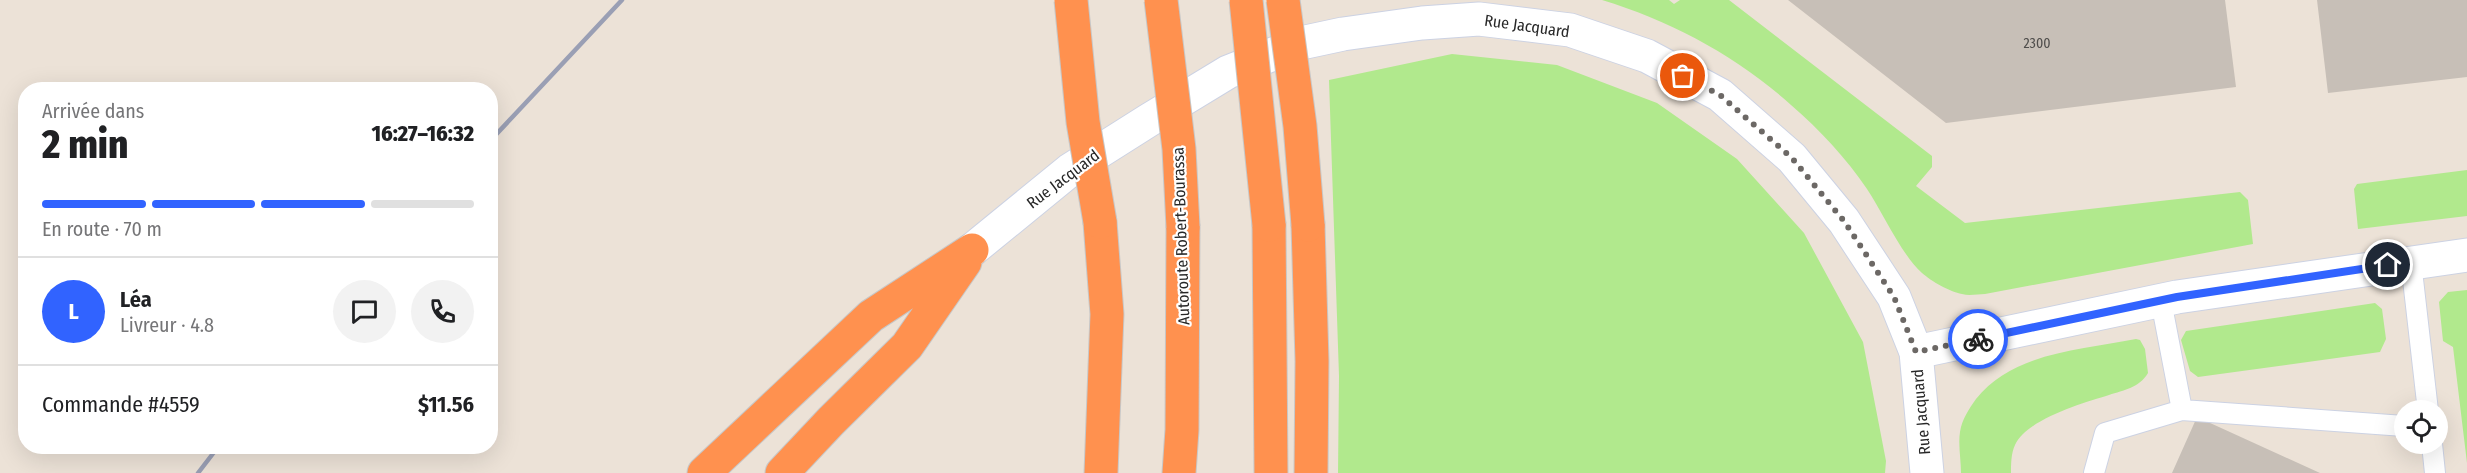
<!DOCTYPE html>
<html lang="fr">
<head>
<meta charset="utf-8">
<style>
	:root { --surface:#fff; --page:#f2f2f2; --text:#202124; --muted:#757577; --line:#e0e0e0; --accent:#3163ff }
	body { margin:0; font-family:"Fira Sans Condensed",sans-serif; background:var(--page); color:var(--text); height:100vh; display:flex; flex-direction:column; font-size:22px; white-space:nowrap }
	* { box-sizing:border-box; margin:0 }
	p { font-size:20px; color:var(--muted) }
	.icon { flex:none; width:33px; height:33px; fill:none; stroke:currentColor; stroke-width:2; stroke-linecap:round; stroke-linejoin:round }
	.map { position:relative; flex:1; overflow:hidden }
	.side { position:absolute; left:18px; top:82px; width:480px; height:372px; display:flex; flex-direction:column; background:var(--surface); border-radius:24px; box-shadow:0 6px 24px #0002 }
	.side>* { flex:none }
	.tools { position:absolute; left:2394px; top:400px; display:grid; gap:12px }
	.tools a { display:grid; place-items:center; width:54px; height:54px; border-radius:50%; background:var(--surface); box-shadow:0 6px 24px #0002; font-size:30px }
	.pin { position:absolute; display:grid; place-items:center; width:51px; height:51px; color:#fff; margin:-26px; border:3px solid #fff; border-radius:50%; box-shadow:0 2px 6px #0007 }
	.courier { position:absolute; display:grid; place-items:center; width:60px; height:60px; margin:-30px; border:4px solid #3163ff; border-radius:50%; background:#fff; color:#222; box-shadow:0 2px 8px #0007 }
	.head em { font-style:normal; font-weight:800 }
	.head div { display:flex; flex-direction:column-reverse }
	.head { display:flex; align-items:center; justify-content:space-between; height:102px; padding:0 24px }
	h1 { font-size:39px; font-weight:800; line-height:45px }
	.bar { display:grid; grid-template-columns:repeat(4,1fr); gap:9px 6px; align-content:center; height:72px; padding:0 24px }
	.bar i { height:8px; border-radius:4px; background:var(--line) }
	.bar .on { background:var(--accent) }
	.bar p { grid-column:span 4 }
	.line { display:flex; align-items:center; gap:15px; padding:0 24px; border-top:2px solid var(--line) }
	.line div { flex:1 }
	.round { display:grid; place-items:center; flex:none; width:63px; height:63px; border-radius:32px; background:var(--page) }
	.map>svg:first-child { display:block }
	.green { fill:#b1e98d }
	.building { fill:#c7bfb7 }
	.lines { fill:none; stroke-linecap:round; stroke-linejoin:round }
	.service-casing { stroke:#ccd2e3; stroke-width:22 }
	.minor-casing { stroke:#ccd2e3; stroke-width:35 }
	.secondary-casing { stroke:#ccd2e3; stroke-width:35 }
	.motorway-casing { stroke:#c7c7c7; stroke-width:35 }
	.service { stroke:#fff; stroke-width:20 }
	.minor { stroke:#fff; stroke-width:33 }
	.secondary { stroke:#fff; stroke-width:33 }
	.motorway { stroke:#ff914f; stroke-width:33 }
	.rail { stroke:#9a9fb4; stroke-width:4.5 }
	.motorway-bridge-casing { stroke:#c7c7c7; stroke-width:35; stroke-linecap:butt }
	.motorway-bridge { stroke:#ff914f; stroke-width:33 }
	.done { stroke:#6c6865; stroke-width:6; stroke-dasharray:0 10.8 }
	.route { stroke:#3163ff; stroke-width:8 }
	.labels { text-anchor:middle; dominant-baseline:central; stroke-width:4.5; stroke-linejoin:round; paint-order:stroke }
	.number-label { font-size:14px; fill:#4f4d4b }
	.street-label { font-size:16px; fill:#272727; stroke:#fff }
</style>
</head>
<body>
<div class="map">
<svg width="2467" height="473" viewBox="0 0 2467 473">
	<rect width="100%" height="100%" fill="#ece2d7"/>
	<path class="green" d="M 1602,0 L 1669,0 L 1674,4 L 1680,0 L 1729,0 L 1932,156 L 1932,167 L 1916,186 L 1965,223 L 2240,192 L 2248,200 L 2253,244 L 1985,294 C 1978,294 1969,296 1962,294 C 1950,292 1931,281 1922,273 C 1901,254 1883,213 1867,189 C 1846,158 1820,130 1791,105 C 1737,56 1671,21 1602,0 Z
		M 1452,54 L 1557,65 L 1657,103 L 1737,159 L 1804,233 L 1863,342 L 1886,461 L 1885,473 L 1338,473 L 1339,376 L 1329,80 Z
		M 2467,170 L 2467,216 L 2358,229 L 2354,189 L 2357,184 Z
		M 2467,290 L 2467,463 L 2453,347 L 2443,341 L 2439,302 L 2448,292 Z
		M 2375,303 L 2382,309 L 2386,339 L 2380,352 L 2198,377 L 2190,371 L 2181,340 L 2186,331 Z
		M 2136,339 L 2140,340 L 2145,349 L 2148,373 C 2139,388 2124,390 2109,395 C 2083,403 2027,419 2015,445 C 2011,453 2011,465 2011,473 L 1961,473 C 1961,460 1958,444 1960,432 C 1962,419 1969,409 1976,399 C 2013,352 2081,350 2136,339 Z"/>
	<path class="building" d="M 1788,0 L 2225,0 L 2236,87 L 1946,123 Z
		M 2317,0 L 2467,0 L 2467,77 L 2328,93 Z
		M 2197,417 L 2320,473 L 2172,473 Z"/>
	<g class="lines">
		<defs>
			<path id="service" d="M 2411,262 L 2428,411
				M 2161,301 L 2182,410
				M 2432,444 L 2435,473
				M 2094,473 L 2105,433 L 2182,410 L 2404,426"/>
			<path id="minor" d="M 1916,352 L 2177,297 L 2467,255"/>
			<path id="secondary" d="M 972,250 L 1070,170 L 1149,120 L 1228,72 L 1301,43 L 1343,34 L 1422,23 L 1479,19 L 1570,30 L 1647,56 L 1720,95 L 1792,158 L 1844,221 L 1894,297 L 1916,352 L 1927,473"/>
			<path id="motorway" d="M 1100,222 L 1107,314 L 1101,473
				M 1269,225 L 1271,473
				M 1308,225 L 1312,361 L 1311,473
				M 704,473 L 871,316 L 972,250
				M 782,473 L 831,421 L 907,346 L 965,262
				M 1179,473 L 1182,430 L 1183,227"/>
		</defs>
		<use href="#service" class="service-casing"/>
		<use href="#minor" class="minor-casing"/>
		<use href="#secondary" class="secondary-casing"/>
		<use href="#motorway" class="motorway-casing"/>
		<use href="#service" class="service"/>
		<use href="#minor" class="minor"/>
		<use href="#secondary" class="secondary"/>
		<use href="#motorway" class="motorway"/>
		<path class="rail" d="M 490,141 L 622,0
			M 198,473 L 218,447"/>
		<defs>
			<path id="motorway-bridge" d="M 1071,0 L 1083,122 L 1100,222
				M 1161,0 L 1179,149 L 1183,227
				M 1246,0 L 1269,225
				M 1283,0 L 1300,126 L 1308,225"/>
		</defs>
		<use href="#motorway-bridge" class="motorway-bridge-casing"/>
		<use href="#motorway-bridge" class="motorway-bridge"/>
	</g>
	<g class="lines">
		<path class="done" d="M 1683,76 L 1720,95 L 1792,158 L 1844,221 L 1894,297 L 1916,352 L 1978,339"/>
		<path class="route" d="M 1978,339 L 2177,297 L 2388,265"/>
	</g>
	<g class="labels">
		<g class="number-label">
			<text x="2037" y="43">2300</text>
		</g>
		<g class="street-label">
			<text transform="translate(1527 26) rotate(8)">Rue Jacquard</text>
			<text transform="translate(1063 179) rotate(-37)">Rue Jacquard</text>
			<text transform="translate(1181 236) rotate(-92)">Autoroute Robert-Bourassa</text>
			<text transform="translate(1921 412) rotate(-95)">Rue Jacquard</text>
		</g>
	</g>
</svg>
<div class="tools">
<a><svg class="icon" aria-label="locate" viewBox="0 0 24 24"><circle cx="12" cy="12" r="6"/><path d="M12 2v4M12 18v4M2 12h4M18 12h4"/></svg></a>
</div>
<div class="pin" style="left:1683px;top:76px;background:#ea580c"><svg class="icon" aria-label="bag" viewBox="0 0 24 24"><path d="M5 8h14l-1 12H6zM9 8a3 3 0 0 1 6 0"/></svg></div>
<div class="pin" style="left:2388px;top:265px;background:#1f2937"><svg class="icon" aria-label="home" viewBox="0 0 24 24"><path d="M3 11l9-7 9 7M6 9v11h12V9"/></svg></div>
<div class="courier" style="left:1978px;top:339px"><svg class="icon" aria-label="bike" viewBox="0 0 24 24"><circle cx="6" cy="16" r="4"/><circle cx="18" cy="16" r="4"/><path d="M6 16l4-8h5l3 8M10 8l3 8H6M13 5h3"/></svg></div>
<section class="side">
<div class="head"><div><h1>2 min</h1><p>Arrivée dans</p></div><em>16:27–16:32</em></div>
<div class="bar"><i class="on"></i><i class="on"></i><i class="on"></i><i></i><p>En route · 70 m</p></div>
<div class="line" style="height:108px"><b class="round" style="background:var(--accent);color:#fff">L</b><div><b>Léa</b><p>Livreur · 4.8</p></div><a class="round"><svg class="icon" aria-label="chat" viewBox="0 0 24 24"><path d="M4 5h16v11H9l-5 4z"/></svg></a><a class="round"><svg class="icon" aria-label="phone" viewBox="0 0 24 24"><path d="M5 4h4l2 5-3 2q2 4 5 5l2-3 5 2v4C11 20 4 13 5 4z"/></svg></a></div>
<div class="line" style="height:78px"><div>Commande #4559</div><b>$11.56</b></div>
</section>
</div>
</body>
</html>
